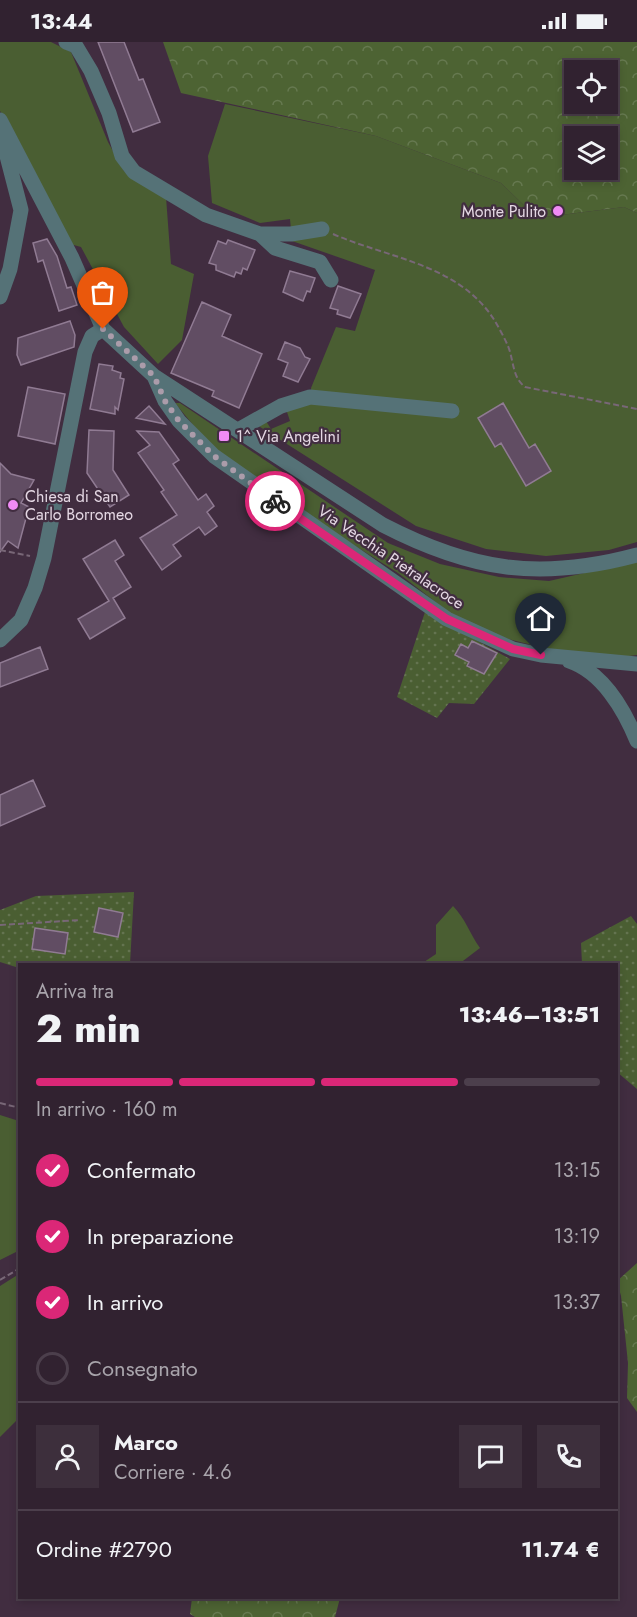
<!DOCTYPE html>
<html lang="it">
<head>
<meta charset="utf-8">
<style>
	:root { --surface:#312230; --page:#3d2f3c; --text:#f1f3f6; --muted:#a8a4ab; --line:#4c3f4c; --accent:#db2777 }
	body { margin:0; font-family:Jost,sans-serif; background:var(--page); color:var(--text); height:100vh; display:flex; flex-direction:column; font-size:22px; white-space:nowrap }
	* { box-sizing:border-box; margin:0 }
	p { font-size:20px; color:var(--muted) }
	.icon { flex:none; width:33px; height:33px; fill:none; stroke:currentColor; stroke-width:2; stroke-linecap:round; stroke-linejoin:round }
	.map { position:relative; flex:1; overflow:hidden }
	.panel { position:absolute; left:18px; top:921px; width:600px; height:636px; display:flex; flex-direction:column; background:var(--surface); border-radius:0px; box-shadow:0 3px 9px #0003,0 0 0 2px var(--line) }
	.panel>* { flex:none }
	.fabs { position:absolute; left:564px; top:18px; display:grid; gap:12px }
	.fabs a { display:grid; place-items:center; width:54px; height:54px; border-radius:0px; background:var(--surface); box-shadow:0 3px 9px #0003,0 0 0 2px var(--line); font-size:30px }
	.pin { position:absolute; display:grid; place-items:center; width:51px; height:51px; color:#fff; margin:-62px -26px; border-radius:50% 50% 50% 0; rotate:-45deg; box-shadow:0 0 6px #0007 }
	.pin .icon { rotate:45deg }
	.courier { position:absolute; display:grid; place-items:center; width:60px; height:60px; margin:-30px; border:4px solid #db2777; border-radius:50%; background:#fff; color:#222; box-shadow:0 2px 8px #0007 }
	.overview em { font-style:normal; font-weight:800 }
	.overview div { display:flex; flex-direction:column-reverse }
	.overview { display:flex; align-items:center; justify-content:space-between; height:102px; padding:0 18px }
	h1 { font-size:39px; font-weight:800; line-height:45px }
	.bar { display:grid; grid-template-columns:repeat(4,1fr); gap:9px 6px; align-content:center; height:72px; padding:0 18px }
	.bar i { height:8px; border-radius:4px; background:var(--line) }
	.bar .selected { background:var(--accent) }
	.bar p { grid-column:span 4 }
	.line { display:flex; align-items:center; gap:15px; padding:0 18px; border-top:2px solid var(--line) }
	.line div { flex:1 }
	.round { display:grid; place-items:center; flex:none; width:63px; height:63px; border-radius:0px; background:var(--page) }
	ol { padding:0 18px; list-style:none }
	li { display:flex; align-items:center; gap:18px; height:66px }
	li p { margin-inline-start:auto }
	li .icon { padding:6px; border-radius:50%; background:var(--accent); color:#fff; stroke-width:4 }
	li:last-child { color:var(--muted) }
	li i { width:33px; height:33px; border:3px solid var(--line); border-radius:50% }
	.status { display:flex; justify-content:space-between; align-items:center; height:42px; padding:0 30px; background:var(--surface); direction:ltr }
	.status svg { height:16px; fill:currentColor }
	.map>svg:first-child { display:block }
	.grass { fill:#4a5e32 }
	.forest { fill:url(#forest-crowns); fill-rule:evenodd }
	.garden { fill:url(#garden-dots) }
	.building { fill:#614d63; stroke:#907b93; stroke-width:1.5 }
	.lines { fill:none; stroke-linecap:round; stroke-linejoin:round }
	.path { stroke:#786777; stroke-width:2; stroke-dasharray:6 3; stroke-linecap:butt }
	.minor { stroke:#557277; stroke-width:15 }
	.done { stroke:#ab9caa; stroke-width:6; stroke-dasharray:0 10.8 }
	.route { stroke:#db2777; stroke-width:8 }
	.poi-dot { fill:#f08bf5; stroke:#412d40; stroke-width:2 }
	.labels { text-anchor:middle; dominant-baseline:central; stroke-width:4.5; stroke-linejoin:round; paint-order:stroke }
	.poi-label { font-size:16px; fill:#e4d7e3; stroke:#412d40; text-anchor:start }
	.street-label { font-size:16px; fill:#e4d7e3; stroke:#412d40 }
</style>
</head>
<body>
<div class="status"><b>13:44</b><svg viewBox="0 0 49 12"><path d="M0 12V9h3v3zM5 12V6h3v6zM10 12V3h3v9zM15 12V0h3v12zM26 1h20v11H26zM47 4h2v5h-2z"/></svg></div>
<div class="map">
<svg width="637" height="1575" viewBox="0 0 637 1575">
	<defs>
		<pattern id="forest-crowns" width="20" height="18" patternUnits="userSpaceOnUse" patternTransform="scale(1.5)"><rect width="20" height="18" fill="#4d6333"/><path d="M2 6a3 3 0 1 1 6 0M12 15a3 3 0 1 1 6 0" fill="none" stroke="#667950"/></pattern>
		<pattern id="garden-dots" width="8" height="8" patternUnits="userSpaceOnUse" patternTransform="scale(1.5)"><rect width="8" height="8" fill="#4a5e32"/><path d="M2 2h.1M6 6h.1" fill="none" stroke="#647450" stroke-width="1.8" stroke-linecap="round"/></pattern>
	</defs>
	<rect width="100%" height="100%" fill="#412d40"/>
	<path class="grass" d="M 0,0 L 51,0 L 71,10 L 108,100 L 124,129 L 166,155 L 171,222 L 194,232 L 182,298 L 158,322 L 124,285 L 81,205 L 70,202 L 9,83 L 0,69 Z
		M 225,62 L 376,94 L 501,141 L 537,176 L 624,165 L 637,171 L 637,500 L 609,508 L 546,514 L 486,507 L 416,484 L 257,383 L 266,379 L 271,387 L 290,379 L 286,367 L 312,358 L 311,346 L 336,285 L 355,289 L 375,228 L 292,199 L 290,177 L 260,181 L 212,161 L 208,114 Z
		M 175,361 L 180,361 L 388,501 L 440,522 L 499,535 L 549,539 L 637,519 L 637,613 L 622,615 L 564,611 L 492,593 L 459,578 L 398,531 L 319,481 L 213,407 Z
		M 453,864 C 465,876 470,892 480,906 L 459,922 L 421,922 L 436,912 L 436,883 Z
		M 0,1073 L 19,1079 L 20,1208 L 0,1218 Z
		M 19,1232 L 19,1376 L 0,1395 L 0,1244 Z"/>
	<path class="forest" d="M 163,0 L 637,0 L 637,171 L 624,165 L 537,176 L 501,141 L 376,94 L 181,51 ZM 608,28 L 608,62 L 574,62 L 574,28 ZM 608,94 L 608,128 L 574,128 L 574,94 Z
		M 637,1221 L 637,1370 L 627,1356 L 628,1321 L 621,1254 L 617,1239 Z
		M 192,1556 L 340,1556 L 335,1575 L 195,1575 L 190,1572 Z"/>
	<path class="garden" d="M 425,570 L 510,617 L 474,662 L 449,661 L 437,676 L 397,655 Z
		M 134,850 L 130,922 L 20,922 L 19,926 L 0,920 L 0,868 L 36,854 Z
		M 631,874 L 637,882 L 637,1047 L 617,1030 L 616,922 L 582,922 L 581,901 Z"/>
	<path class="building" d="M 98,0 L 124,0 L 139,38 L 143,37 L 160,80 L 133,90 Z
		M 47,197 L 57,214 L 67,246 L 71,245 L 77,263 L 59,269 L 43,218 L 38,220 L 33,201 Z
		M 228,198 L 255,208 L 247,228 L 243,226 L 241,232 L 236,230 L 234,235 L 216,228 L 216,223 L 209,221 L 218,199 L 226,202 Z
		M 290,229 L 315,236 L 310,250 L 307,249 L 303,259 L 283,250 Z
		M 338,244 L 361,252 L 350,276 L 337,272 L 338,268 L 330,266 Z
		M 202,260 L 231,273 L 222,294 L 262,312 L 239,366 L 212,354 L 214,349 L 171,331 Z
		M 70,279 L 75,293 L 74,305 L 21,323 L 17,313 L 18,296 Z
		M 285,300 L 300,306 L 305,315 L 310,317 L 298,340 L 283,334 L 288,321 L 278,317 Z
		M 99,322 L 113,324 L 112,328 L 121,331 L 120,336 L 124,337 L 118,368 L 115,365 L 115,372 L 90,367 Z
		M 28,345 L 65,352 L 55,402 L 18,394 Z
		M 503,361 L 529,406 L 535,402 L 551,429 L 526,444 L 501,401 L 495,405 L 478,376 Z
		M 149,364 L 165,382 L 136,376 Z
		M 89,388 L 114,389 L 113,428 L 129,453 L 110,465 L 87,431 Z
		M 137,389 L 159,390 L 179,418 L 173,422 L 198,458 L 206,452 L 214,464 L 207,470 L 217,484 L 205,493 L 199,485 L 173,503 L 181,514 L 162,528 L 140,496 L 177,473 L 161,450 L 164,448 L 138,411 L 150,403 Z
		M 0,421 L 11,432 L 34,438 L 21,461 L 29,465 L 18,506 L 8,499 L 0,510 Z
		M 115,498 L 124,513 L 115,519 L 131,545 L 113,556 L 125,576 L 90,597 L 78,577 L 109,559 L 83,517 Z
		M 472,599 L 497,611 L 484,632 L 467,624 L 469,620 L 455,613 L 461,602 L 468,606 Z
		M 40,605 L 48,627 L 0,645 L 0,621 Z
		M 33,738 L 45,764 L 0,784 L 0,753 Z
		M 99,866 L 123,871 L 118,895 L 94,890 Z
		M 35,886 L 68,891 L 65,912 L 32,907 Z"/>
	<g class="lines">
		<path class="path" d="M 333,192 C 388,216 457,222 493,276 C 498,284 504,295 508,304 C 514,319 512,335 525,345 L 637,367
			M 0,508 L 30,514
			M 0,883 L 80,878
			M 0,1061 L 20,1066
			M 0,1238 L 20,1226"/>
		<path class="minor" d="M 66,0 L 76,4 L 91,29 L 109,71 L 122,114 L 134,130 L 206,173 L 260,192 L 275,206 L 320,220 L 331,238
			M 0,78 L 72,216 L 103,287 L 154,334 L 383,483 C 472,529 540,539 637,513
			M 0,87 L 21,168 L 10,227 L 0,255
			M 260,192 L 291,192 L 322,187
			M 154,334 L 165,359 L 179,379 L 214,414 L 447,577 L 513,607 L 541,613 L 637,622
			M 238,388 L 281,364 L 310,355 L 452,369
			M 0,598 L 21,578 L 35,546 L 44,516 L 85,310 L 92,294 L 103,287
			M 569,619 C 602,630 624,667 637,699"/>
	</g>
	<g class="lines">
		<path class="done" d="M 103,287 L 154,334 L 165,359 L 179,379 L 214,414 L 275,459"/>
		<path class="route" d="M 275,459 L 447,577 L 513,607 L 541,613"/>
	</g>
	<g class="poi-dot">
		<circle cx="558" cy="169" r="6"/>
		<rect x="218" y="388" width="12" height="12" rx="3"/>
		<circle cx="13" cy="463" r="6"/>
	</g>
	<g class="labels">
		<g class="poi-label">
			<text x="546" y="169" text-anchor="end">Monte Pulito</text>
			<text x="236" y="394">1^ Via Angelini</text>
			<text x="25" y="454">Chiesa di San<tspan x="25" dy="18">Carlo Borromeo</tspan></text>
		</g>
		<g class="street-label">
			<text transform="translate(391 515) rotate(34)">Via Vecchia Pietralacroce</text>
		</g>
	</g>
</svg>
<div class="fabs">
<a><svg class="icon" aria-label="locate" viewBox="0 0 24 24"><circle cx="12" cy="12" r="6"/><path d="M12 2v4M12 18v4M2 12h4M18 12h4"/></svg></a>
<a><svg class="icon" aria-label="layers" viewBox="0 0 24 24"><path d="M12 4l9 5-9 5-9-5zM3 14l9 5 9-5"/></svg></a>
</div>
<div class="pin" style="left:103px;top:287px;background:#ea580c"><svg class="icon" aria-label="bag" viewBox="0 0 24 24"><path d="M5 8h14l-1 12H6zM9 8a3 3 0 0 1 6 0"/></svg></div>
<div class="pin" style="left:541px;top:613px;background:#1f2937"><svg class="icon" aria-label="home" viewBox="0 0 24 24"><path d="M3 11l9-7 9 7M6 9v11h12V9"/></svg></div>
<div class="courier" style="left:275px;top:459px"><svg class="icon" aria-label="bike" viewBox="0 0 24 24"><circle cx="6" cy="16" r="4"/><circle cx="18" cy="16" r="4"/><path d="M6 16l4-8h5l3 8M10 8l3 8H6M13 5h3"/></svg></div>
<section class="panel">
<div class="overview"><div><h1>2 min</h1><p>Arriva tra</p></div><em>13:46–13:51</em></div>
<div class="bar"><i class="selected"></i><i class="selected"></i><i class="selected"></i><i></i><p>In arrivo · 160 m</p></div>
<ol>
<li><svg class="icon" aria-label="check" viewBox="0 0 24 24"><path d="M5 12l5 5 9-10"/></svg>Confermato<p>13:15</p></li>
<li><svg class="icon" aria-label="check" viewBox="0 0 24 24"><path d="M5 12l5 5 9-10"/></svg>In preparazione<p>13:19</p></li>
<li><svg class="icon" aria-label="check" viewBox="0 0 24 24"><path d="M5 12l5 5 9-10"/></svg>In arrivo<p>13:37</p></li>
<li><i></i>Consegnato</li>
</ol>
<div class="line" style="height:108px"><a class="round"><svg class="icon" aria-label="person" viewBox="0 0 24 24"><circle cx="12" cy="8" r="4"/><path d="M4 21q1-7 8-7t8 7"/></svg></a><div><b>Marco</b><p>Corriere · 4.6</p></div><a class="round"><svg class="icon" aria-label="chat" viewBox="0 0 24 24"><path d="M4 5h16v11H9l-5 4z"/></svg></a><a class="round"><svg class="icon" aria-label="phone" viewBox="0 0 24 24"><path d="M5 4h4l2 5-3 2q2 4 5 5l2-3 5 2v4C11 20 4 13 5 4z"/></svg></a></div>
<div class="line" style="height:78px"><div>Ordine #2790</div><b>11.74 €</b></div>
</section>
</div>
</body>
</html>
